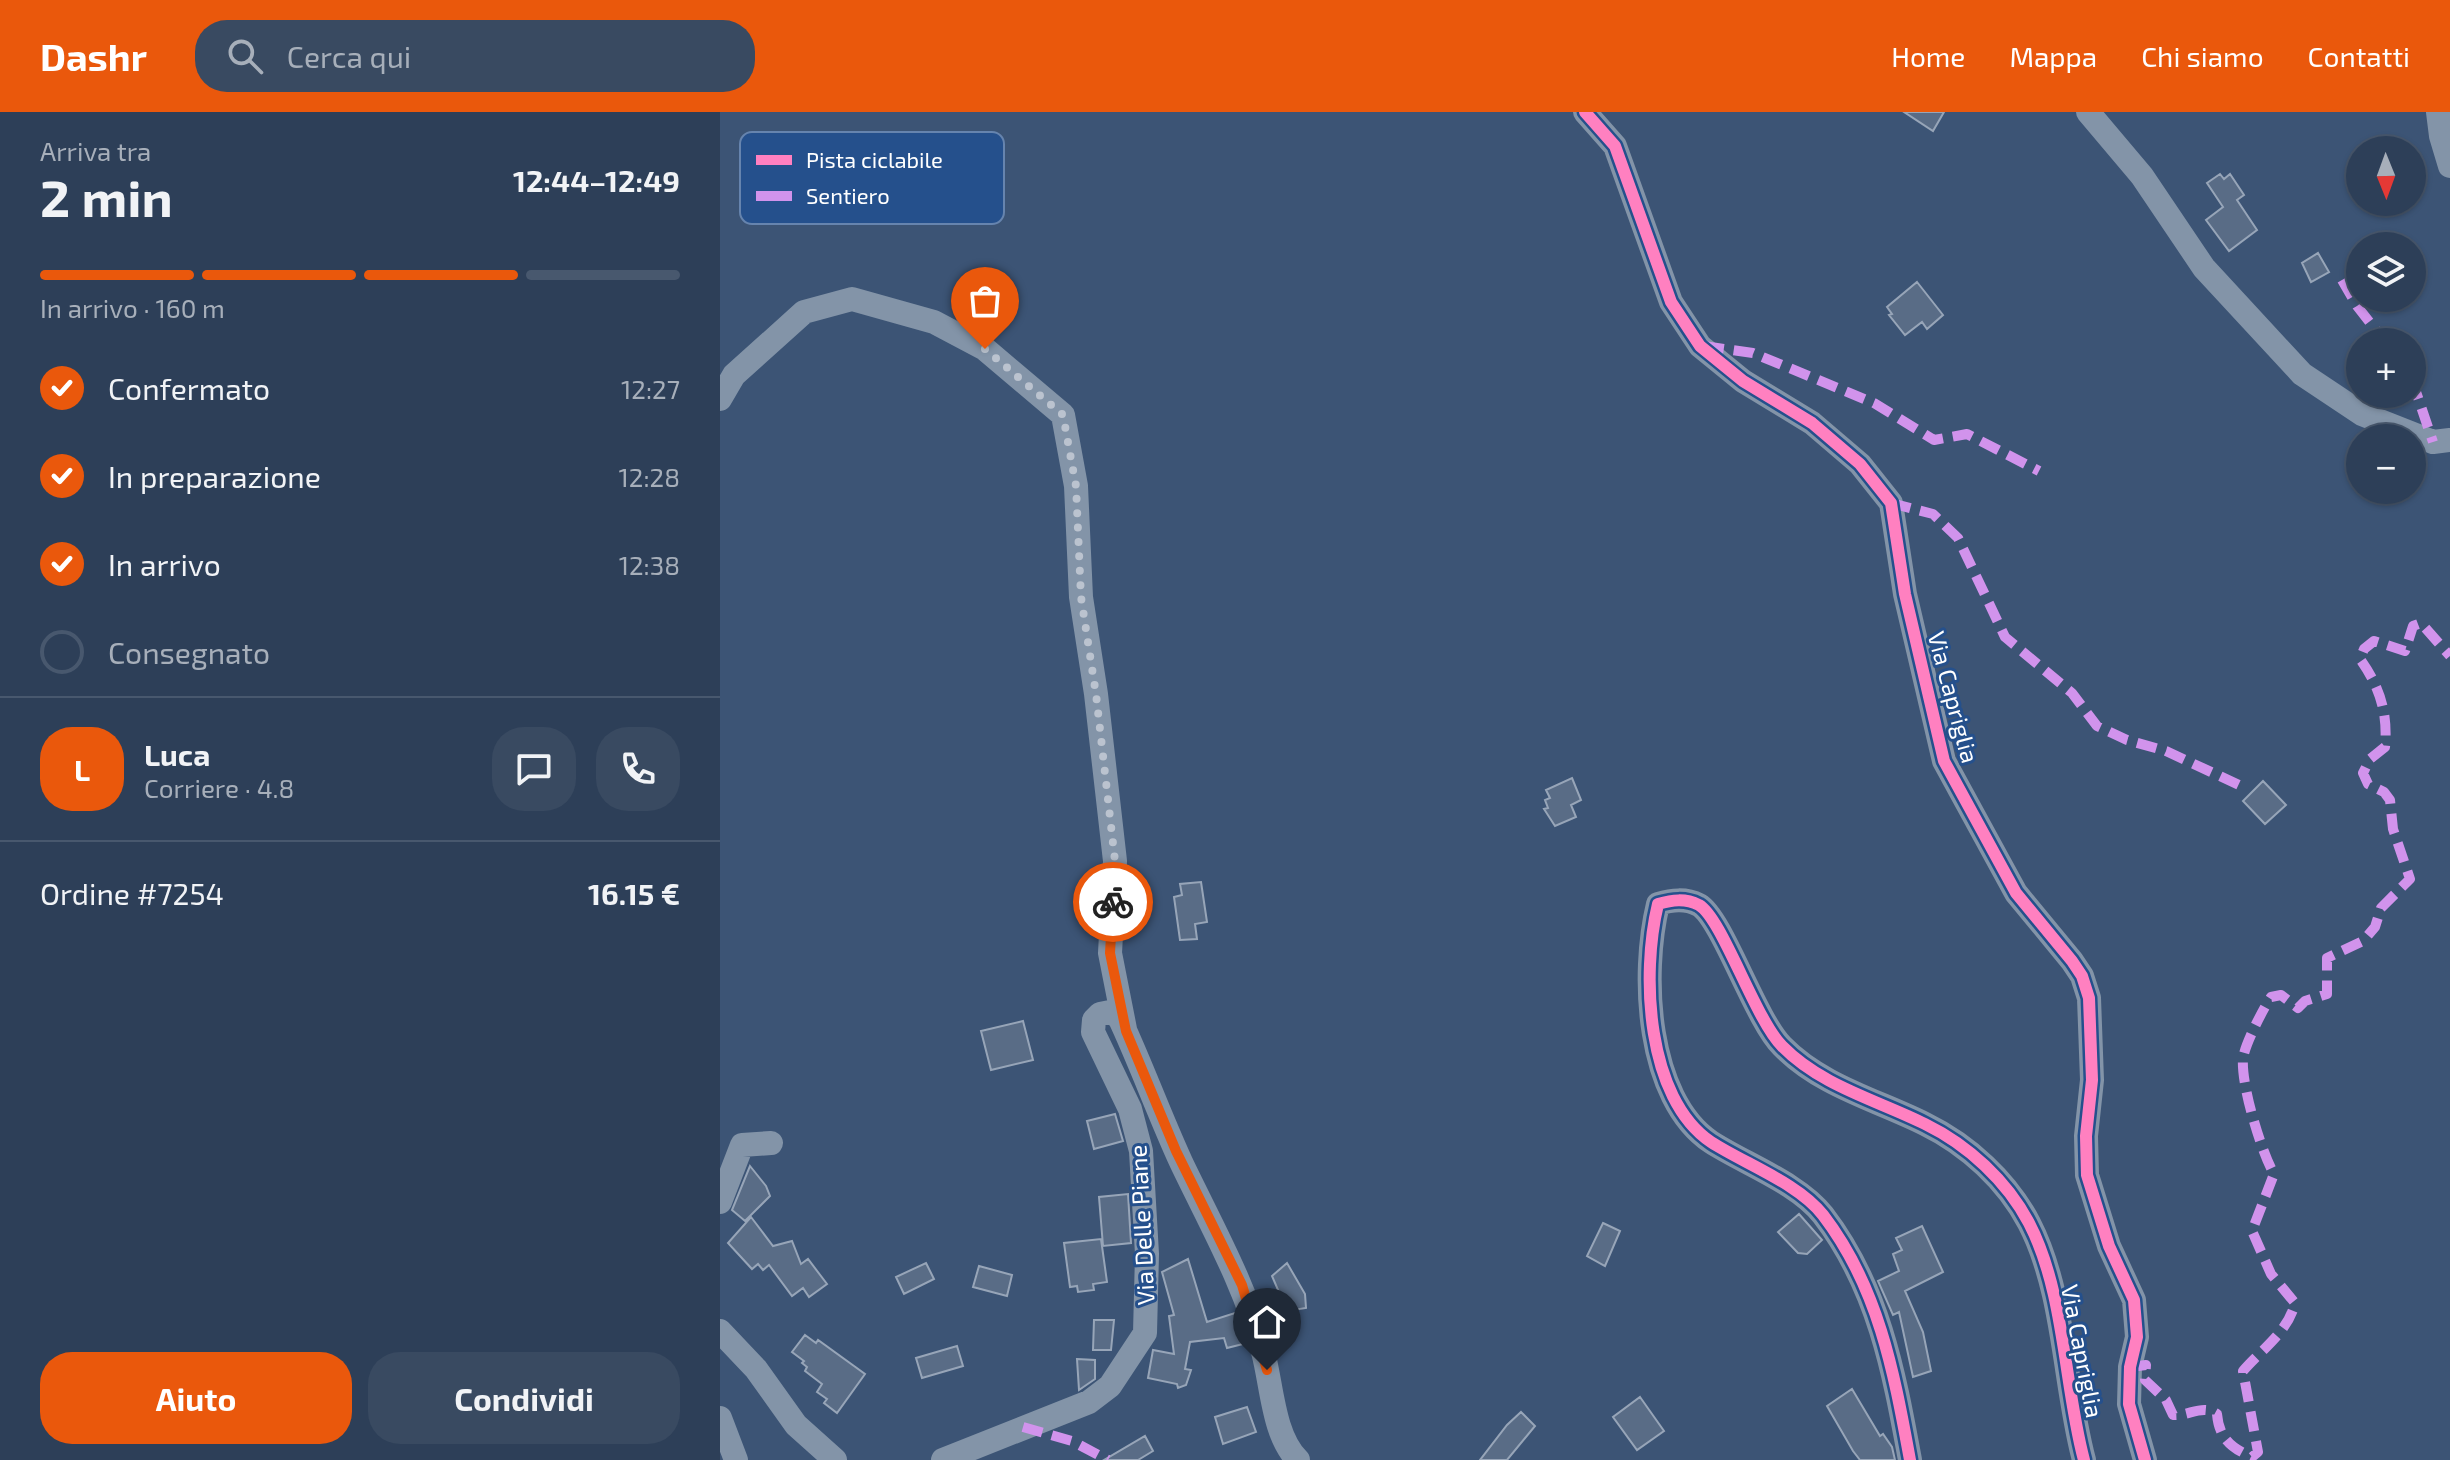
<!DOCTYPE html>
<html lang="it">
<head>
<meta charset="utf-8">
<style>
	:root { --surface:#2d3f58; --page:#394a61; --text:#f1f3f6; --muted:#a7afba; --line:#48586e; --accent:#ea580c }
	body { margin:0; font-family:"Exo 2",sans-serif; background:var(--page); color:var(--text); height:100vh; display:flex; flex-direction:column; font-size:30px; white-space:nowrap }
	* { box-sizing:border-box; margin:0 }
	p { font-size:26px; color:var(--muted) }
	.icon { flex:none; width:44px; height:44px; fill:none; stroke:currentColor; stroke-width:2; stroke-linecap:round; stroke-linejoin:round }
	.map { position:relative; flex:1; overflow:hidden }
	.panel { display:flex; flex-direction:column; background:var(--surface); width:720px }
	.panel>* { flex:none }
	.needle { width:52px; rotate:179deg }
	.tools { position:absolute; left:1626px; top:24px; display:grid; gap:16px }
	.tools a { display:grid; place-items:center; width:80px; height:80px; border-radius:50%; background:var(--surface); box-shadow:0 2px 6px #0004,0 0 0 2px var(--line); font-size:40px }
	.pin { position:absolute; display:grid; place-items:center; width:68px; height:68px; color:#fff; margin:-82px -34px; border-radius:50% 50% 50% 0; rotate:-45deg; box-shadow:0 0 8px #0007 }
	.pin .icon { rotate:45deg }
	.courier { position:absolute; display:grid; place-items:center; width:80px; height:80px; margin:-40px; border:6px solid #ea580c; border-radius:50%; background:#fff; color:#222; box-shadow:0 2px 10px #0007 }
	.summary em { font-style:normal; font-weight:700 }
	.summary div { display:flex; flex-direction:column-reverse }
	.summary { display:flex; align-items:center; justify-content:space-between; height:136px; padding:0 40px }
	h1 { font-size:52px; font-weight:700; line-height:60px }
	.bar { display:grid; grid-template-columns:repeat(4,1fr); gap:12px 8px; align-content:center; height:96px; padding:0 40px }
	.bar i { height:10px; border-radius:6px; background:var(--line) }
	.bar .current { background:var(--accent) }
	.bar p { grid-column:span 4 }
	.line { display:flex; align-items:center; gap:20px; padding:0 40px; border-top:2px solid var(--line) }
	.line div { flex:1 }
	.round { display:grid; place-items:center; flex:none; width:84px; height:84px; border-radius:32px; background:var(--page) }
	ol { padding:0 40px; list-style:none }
	li { display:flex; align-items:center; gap:24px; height:88px }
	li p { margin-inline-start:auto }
	li .icon { padding:8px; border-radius:50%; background:var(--accent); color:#fff; stroke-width:4 }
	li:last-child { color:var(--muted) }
	li i { width:44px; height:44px; border:4px solid var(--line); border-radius:50% }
	.action { display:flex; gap:16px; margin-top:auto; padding:16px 40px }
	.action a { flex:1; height:92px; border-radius:32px; background:var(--accent); color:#fff; font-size:32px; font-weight:700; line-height:92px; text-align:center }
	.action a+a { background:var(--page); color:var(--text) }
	header { display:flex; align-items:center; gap:48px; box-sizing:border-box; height:112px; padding:0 40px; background:var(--accent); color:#fff }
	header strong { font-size:38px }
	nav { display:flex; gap:44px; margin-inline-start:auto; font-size:28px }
	.search { width:560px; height:72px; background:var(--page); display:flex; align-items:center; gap:20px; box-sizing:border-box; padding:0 28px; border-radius:32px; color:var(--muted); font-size:30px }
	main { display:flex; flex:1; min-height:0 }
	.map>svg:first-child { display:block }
	.building { fill:#596c86; stroke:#97a5b8; stroke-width:2 }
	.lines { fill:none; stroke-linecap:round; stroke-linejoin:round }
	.minor { stroke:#8394a8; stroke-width:24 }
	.quiet { stroke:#d193ec; stroke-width:10; stroke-dasharray:20 10; stroke-linecap:butt }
	.cycleway-casing { stroke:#25508c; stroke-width:17 }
	.cycleway { stroke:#ff80c0; stroke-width:12 }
	.done { stroke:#bbc3cf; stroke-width:8; stroke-dasharray:0 14.4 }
	.route { stroke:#ea580c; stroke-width:10 }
	.labels { text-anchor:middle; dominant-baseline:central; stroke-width:6; stroke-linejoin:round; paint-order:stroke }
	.street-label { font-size:24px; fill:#fff; stroke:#25508c }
	.key { fill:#25508c; stroke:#6684ae; stroke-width:2 }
	.key-label { font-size:22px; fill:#fff }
</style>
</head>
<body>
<header>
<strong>Dashr</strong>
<div class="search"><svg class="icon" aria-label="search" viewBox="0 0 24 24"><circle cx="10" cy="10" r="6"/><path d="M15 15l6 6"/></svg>Cerca qui</div>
<nav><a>Home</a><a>Mappa</a><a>Chi siamo</a><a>Contatti</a></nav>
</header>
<main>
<section class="panel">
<div class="summary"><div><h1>2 min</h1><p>Arriva tra</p></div><em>12:44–12:49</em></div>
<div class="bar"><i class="current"></i><i class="current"></i><i class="current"></i><i></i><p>In arrivo · 160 m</p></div>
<ol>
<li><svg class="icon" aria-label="check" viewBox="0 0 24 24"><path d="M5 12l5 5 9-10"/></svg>Confermato<p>12:27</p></li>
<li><svg class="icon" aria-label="check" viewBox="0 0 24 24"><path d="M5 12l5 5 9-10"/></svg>In preparazione<p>12:28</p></li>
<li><svg class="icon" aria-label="check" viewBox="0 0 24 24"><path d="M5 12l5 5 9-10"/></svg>In arrivo<p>12:38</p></li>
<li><i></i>Consegnato</li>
</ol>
<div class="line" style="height:144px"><b class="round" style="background:var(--accent);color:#fff">L</b><div><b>Luca</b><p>Corriere · 4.8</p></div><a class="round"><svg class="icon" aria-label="chat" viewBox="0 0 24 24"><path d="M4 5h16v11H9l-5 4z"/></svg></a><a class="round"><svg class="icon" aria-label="phone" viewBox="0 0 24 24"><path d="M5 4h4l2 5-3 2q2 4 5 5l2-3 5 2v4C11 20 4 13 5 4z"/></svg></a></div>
<div class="line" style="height:104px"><div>Ordine #7254</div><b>16.15 €</b></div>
<div class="action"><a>Aiuto</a><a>Condividi</a></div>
</section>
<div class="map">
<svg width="1730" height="1348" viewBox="0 0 1730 1348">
	<rect width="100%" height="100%" fill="#3c5475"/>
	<path class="building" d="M 1184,0 L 1224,0 L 1213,19 Z
		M 1500,62 L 1504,67 L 1510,62 L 1524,83 L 1517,88 L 1537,118 L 1509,139 L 1486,108 L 1503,95 L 1487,71 Z
		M 1598,141 L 1609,160 L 1591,170 L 1582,151 Z
		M 1197,170 L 1223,203 L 1207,217 L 1202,210 L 1185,223 L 1169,203 L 1172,202 L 1167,195 Z
		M 852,666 L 861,688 L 851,693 L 856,705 L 835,714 L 824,697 L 828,696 L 825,688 L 830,686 L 826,678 Z
		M 1543,669 L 1566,693 L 1545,712 L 1523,689 Z
		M 481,770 L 487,810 L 475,812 L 477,827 L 460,828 L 454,785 L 462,783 L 460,772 Z
		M 303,909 L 313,948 L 271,958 L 261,919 Z
		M 395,1002 L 403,1029 L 374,1037 L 367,1009 Z
		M 30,1054 L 46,1074 L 50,1084 L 25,1109 L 12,1098 Z
		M 408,1082 L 411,1131 L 383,1134 L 379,1085 Z
		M 1079,1102 L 1102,1128 L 1087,1142 L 1078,1141 L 1058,1120 Z
		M 31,1105 L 53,1134 L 72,1129 L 81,1152 L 88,1147 L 107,1172 L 89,1185 L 83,1176 L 72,1184 L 49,1153 L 43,1158 L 38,1152 L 32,1157 L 8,1131 Z
		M 883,1111 L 900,1119 L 885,1154 L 867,1144 Z
		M 1202,1114 L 1223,1160 L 1185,1179 L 1203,1220 L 1211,1259 L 1193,1265 L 1179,1200 L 1173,1203 L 1158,1169 L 1179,1159 L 1173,1142 L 1182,1138 L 1176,1126 Z
		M 381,1127 L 387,1170 L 373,1172 L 374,1178 L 358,1180 L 357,1174 L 350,1175 L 344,1131 Z
		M 468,1147 L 487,1210 L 515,1201 L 523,1232 L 507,1236 L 504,1226 L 470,1230 L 465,1257 L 471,1258 L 466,1273 L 458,1276 L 457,1272 L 428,1266 L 433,1238 L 454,1242 L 449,1204 L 454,1203 L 442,1160 Z
		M 206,1151 L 214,1167 L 184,1182 L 176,1165 Z
		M 567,1151 L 585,1182 L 586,1196 L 567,1199 L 552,1164 Z
		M 259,1154 L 292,1163 L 287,1184 L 253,1175 Z
		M 374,1208 L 394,1208 L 391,1238 L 373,1238 Z
		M 85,1223 L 96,1231 L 98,1228 L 145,1262 L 117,1301 L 104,1291 L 107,1287 L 97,1280 L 102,1272 L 85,1259 L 87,1255 L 82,1251 L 84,1249 L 72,1240 Z
		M 237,1234 L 243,1254 L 202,1266 L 196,1246 Z
		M 357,1247 L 375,1248 L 375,1267 L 359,1278 Z
		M 1132,1277 L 1160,1324 L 1163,1322 L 1172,1335 L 1175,1348 L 1140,1348 L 1133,1339 L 1107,1294 Z
		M 920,1285 L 944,1319 L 917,1338 L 893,1305 Z
		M 527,1295 L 536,1320 L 503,1332 L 495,1305 Z
		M 801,1300 L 815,1314 L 787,1348 L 760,1348 L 787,1313 Z
		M 425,1324 L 433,1339 L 418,1348 L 384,1348 Z"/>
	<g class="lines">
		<path class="minor" d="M 865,0 L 895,34 L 951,190 L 980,234 L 1023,269 L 1092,311 L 1140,352 L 1171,391 L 1185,482 L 1224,649 L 1296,781 L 1352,849 L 1362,864 L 1369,886 L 1372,968 L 1366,1024 L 1367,1063 L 1389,1134 L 1414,1188 L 1417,1225 L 1410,1255 L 1409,1292 L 1425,1348
			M 1368,0 L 1422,64 L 1484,156 L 1582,262 L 1642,302 L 1713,330 L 1730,328
			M 1718,0 L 1721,24 L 1730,54
			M 0,287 L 14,263 L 84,200 L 132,187 L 214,210 L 265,237 L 343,303 L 356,374 L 361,485 L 376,582 L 395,749 L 390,841 L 405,917
			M 0,1090 L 22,1033 L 51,1031
			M 0,1219 L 36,1257 L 76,1313 L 115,1348
			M 0,1306 L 16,1348
			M 223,1348 L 369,1290 L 390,1274 L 425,1221 L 427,1142 L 421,1039 L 410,997 L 373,920 L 374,908 L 380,902 L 390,900 L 399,905 C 421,952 439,1002 461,1050 C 491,1113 525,1172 543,1240 C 552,1273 553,1324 578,1348
			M 1190,1348 C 1174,1261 1159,1176 1103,1103 C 1078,1071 1025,1052 991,1030 C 926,986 921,862 938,792 C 952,788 965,786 979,793 C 1002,806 1035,907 1062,934 C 1101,974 1157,988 1205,1012 C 1248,1033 1287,1069 1309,1111 C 1345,1180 1344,1274 1364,1348"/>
		<path class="quiet" d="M 1622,168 L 1637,194 L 1665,230
			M 984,234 L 1033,241 L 1154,291 L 1214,328 L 1247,322 L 1319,359
			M 1692,268 L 1713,330
			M 1171,391 L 1213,402 L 1238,426 L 1285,525 L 1352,581 L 1377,614 L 1407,628 L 1446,639 L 1519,673
			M 1410,1255 L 1426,1253 L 1425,1268 L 1446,1288 L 1453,1303 C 1470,1304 1481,1292 1497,1302 C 1499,1326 1511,1336 1532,1345 L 1538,1340 L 1523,1259 C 1542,1237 1568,1220 1575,1191 L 1551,1162 L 1532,1119 L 1554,1062 C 1541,1039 1521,973 1523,947 C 1524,934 1543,897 1551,885 L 1561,883 L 1578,896 L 1585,889 L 1607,882 L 1607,846 L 1643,829 L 1655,815 L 1661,796 L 1690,767 L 1673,717 L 1670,688 L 1664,680 L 1648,672 L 1643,661 L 1650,647 L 1665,635 C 1668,601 1660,575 1640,547 L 1644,537 L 1654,529 L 1685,539 L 1693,514 L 1701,511 L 1730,544
			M 303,1315 L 352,1329 L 388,1348"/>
		<defs>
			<path id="cycleway" d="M 865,0 L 895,34 L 951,190 L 980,234 L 1023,269 L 1092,311 L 1140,352 L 1171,391 L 1185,482 L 1224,649 L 1296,781 L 1352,849 L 1362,864 L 1369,886 L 1372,968 L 1366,1024 L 1367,1063 L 1389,1134 L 1414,1188 L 1417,1225 L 1410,1255 L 1409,1292 L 1425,1348
				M 1190,1348 C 1174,1261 1159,1176 1103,1103 C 1078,1071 1025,1052 991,1030 C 926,986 921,862 938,792 C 952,788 965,786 979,793 C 1002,806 1035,907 1062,934 C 1101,974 1157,988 1205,1012 C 1248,1033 1287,1069 1309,1111 C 1345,1180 1344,1274 1364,1348"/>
		</defs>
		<use href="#cycleway" class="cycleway-casing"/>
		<use href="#cycleway" class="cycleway"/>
	</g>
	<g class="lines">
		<path class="done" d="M 265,237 L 343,303 L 356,374 L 361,485 L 376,582 L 395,749 L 393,790"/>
		<path class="route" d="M 393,790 L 390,841 L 406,919 L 456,1039 L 522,1173 L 547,1258"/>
	</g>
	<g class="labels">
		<g class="street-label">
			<text transform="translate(1234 585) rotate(75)">Via Capriglia</text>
			<text transform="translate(421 1113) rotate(-93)">Via Delle Piane</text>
			<text transform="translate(1363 1239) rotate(79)">Via Capriglia</text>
		</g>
	</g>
	<rect x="20" y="20" width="264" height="92" rx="12" class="key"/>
	<rect x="36" y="43" width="36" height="10" fill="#ff80c0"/>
	<rect x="36" y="79" width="36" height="10" fill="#d193ec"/>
	<g class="key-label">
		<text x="86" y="56">Pista ciclabile</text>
		<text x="86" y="92">Sentiero</text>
	</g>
</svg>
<div class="tools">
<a><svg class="needle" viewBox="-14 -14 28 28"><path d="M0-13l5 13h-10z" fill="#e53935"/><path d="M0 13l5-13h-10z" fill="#a7afba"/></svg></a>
<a><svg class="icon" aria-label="layers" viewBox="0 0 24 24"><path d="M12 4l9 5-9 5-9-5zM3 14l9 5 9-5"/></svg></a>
<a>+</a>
<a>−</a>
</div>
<div class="pin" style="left:265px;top:237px;background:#ea580c"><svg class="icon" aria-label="bag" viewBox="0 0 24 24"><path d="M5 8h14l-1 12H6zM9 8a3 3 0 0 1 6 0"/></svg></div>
<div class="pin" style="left:547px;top:1258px;background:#1f2937"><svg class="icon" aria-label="home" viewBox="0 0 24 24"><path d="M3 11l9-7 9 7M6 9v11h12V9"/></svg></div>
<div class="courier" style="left:393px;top:790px"><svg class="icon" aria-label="bike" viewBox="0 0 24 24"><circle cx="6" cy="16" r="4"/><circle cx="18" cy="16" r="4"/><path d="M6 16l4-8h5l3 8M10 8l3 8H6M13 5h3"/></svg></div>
</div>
</main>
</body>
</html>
